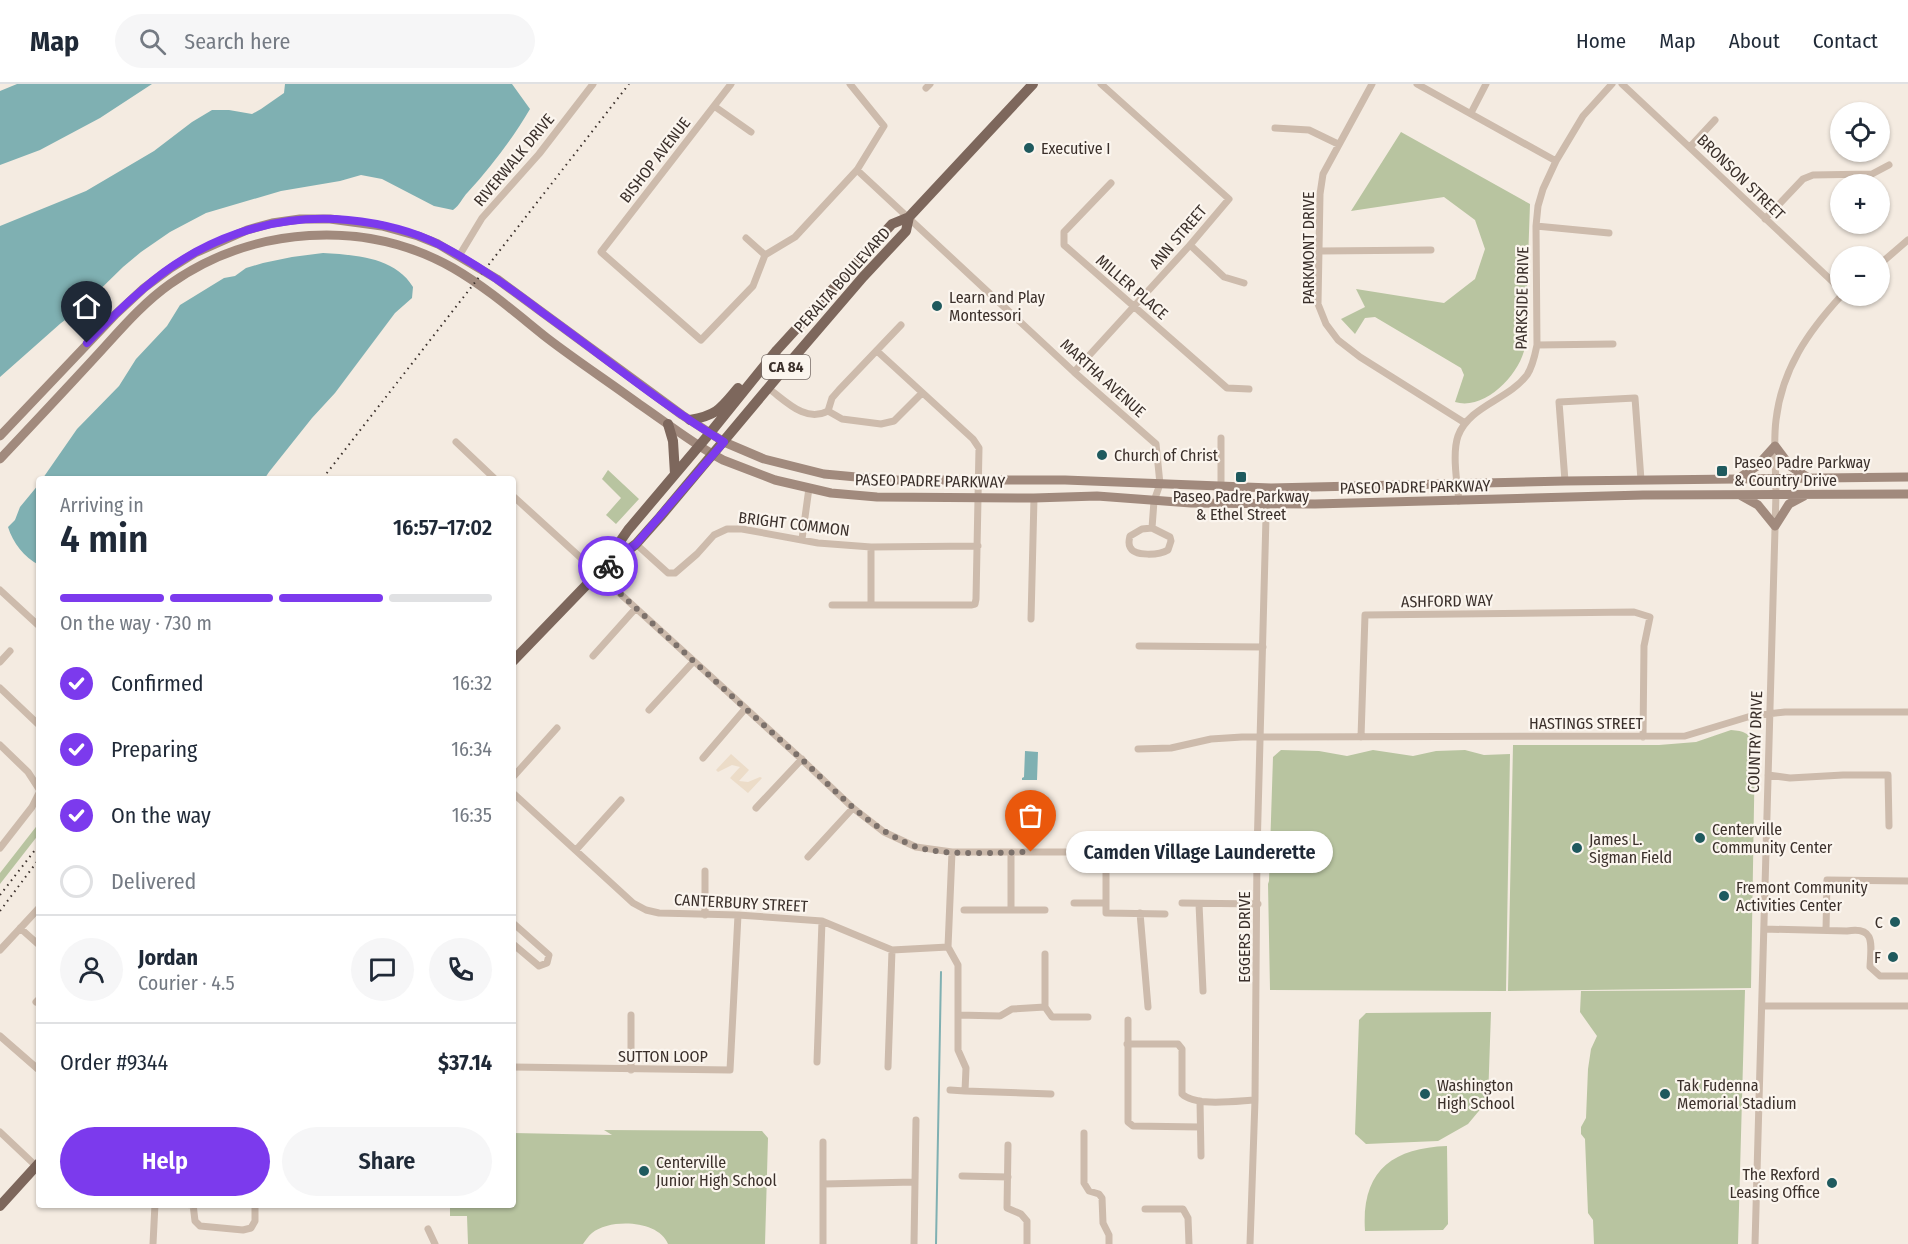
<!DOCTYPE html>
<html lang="en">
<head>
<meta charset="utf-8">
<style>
	:root { --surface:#fff; --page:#f6f6f7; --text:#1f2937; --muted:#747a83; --line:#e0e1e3; --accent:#7c3aed }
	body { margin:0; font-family:"Fira Sans Condensed",sans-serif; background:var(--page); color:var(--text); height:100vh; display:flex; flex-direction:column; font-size:22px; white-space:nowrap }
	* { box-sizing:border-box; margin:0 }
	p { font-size:20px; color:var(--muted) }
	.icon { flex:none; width:33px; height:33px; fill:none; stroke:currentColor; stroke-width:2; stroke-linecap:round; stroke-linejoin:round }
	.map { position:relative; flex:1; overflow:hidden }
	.drawer { position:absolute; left:36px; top:392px; width:480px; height:732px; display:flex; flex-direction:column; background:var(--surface); border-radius:6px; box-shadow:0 2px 4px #0004 }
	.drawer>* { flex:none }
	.buttons { position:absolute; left:1830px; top:18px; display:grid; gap:12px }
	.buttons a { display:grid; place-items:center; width:60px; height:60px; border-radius:50%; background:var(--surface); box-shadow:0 2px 4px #0004; font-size:30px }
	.pin { position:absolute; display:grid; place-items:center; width:51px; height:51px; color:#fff; margin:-62px -26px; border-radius:50% 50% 50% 0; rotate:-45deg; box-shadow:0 0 6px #0007 }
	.pin .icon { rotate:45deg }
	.courier { position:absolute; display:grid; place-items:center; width:60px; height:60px; margin:-30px; border:4px solid #7c3aed; border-radius:50%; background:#fff; color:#222; box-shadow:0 2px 8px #0007 }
	.bubble { position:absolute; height:42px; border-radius:21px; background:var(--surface); box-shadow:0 2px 4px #0004; font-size:20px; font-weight:600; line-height:42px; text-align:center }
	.headline em { font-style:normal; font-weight:600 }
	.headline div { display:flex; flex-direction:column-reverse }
	.headline { display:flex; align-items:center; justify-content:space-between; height:102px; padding:0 24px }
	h1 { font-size:39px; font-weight:600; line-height:45px }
	.bar { display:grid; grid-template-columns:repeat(4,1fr); gap:9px 6px; align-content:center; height:72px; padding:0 24px }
	.bar i { height:8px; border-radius:4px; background:var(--line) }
	.bar .current { background:var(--accent) }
	.bar p { grid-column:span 4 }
	.line { display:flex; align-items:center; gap:15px; padding:0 24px; border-top:2px solid var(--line) }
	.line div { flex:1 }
	.round { display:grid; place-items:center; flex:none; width:63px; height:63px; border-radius:32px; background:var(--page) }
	ol { padding:0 24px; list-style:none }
	li { display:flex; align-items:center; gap:18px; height:66px }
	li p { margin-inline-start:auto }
	li .icon { padding:6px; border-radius:50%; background:var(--accent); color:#fff; stroke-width:4 }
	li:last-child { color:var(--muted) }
	li i { width:33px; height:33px; border:3px solid var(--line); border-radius:50% }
	.button { display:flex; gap:12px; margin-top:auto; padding:12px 24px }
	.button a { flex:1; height:69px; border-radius:36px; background:var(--accent); color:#fff; font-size:24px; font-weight:600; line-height:69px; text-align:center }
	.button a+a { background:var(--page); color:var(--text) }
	header { display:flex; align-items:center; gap:36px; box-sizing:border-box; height:84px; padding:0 30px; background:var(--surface); border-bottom:2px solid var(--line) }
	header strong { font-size:28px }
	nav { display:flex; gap:33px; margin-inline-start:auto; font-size:21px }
	.search { width:420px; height:54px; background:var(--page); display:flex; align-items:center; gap:15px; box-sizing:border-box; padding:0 21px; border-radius:33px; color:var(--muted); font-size:22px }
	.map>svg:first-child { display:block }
	.green { fill:#b8c4a0 }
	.plaza { fill:#ecdcc8 }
	.water { fill:#7fb0b2 }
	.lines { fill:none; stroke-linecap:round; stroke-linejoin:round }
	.stream { stroke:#7fb0b2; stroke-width:2 }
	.street { stroke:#cdbbac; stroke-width:7 }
	.secondary { stroke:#a18a7d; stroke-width:9 }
	.primary { stroke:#7d675c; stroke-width:10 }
	.rail { stroke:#3b302b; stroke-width:2; stroke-dasharray:1.5 4.5; stroke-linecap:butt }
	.done { stroke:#7c716b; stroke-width:6; stroke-dasharray:0 10.8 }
	.route { stroke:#7c3aed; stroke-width:8 }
	.poi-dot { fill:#1f5a5e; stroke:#fbf5ee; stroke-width:2 }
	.labels { text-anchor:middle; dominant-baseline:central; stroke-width:4.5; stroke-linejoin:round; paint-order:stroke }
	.shield { fill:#fbf5ee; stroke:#756b66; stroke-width:1.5 }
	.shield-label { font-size:15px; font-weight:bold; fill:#3b302b }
	.poi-label { font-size:16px; fill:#3b302b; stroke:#fbf5ee; text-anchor:start }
	.street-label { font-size:16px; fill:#3b302b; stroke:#fbf5ee }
</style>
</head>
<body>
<header>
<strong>Map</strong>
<div class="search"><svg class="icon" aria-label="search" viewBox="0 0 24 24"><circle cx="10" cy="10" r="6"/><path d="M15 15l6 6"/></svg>Search here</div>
<nav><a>Home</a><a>Map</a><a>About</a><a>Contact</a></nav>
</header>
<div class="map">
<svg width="1908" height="1160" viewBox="0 0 1908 1160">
	<rect width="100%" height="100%" fill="#f4ebe1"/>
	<path class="green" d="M 1401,48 L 1530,120 L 1525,263 C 1520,290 1485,327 1455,318 L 1464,291 L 1461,284 L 1375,233 L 1365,234 L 1355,250 L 1341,235 L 1365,223 L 1356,205 L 1444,219 L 1475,195 L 1485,165 L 1475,136 L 1444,113 L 1351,127 Z
		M 608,386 L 639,415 L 616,440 L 606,431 L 621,414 L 602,395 Z
		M 1731,646 C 1744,647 1750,649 1755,661 L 1751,904 L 1508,907 L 1513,661 L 1659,661 L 1696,658 Z
		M 1281,666 L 1319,667 L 1347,672 L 1373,666 L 1413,672 L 1436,667 L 1465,666 L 1484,671 L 1510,670 L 1506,907 L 1270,906 L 1268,800 L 1269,797 L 1273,673 Z
		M 39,739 L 39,750 L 0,800 L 0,789 Z
		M 1745,906 L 1738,1160 L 1594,1160 L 1593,1136 L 1588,1129 L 1585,1055 L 1581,1050 L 1581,1043 L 1586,1034 L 1588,985 L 1591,965 L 1597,952 L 1580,928 L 1581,907 Z
		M 1491,928 L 1488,1016 L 1468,1040 L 1438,1057 L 1366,1060 L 1355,1050 L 1359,936 L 1366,929 Z
		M 604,1046 L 762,1047 L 768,1054 L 765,1160 L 668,1160 C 659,1136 610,1134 592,1149 C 588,1152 586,1156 583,1160 L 468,1160 L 467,1132 L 450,1132 L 450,1121 L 513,1120 L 513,1049 L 612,1051 Z
		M 1447,1062 L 1448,1140 L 1443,1146 L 1365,1147 C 1361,1088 1391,1064 1447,1062 Z"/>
	<path class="plaza" d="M 731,670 L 749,686 L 739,697 L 748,698 L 760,693 L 762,694 L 748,709 L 730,694 L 740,683 L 732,681 L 718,688 L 716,686 Z"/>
	<path class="water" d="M 17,0 L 152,0 L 100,34 L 40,66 L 0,81 L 0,7 Z
		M 285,0 L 512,0 L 530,25 C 513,54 491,83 468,108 C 462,114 460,121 453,126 L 434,122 L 382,95 L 361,91 L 340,97 L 281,107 L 206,129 L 170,148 L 141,168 L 123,183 L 79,226 L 61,239 L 0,293 L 0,142 L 86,107 L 154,67 L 192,38 L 212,26 L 229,26 L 252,30 L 261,25 L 284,9 Z
		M 323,169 C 355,171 395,173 413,203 L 412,214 L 395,229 L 335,309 L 312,334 L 269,388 L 265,394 L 43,394 L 77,345 L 119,302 L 136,275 L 167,242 L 180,221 L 224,194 L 235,192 L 246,184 L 263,179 L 292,173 Z
		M 39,400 L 39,481 C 24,473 13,459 8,443 L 15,436 L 20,423 Z
		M 1025,667 L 1038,668 L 1037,696 L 1022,696 L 1022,694 L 1024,693 Z"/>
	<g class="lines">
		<path class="stream" d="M 936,1160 L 941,888"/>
		<path class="street" d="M 731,0 L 601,168 L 701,256 L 753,202 L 765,171 L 795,153 L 857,86 L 884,42 L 850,0
			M 1372,0 L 1323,90 L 1320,110 L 1318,220 L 1326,240 L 1338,256 L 1360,273 L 1465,339
			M 1417,0 L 1556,77
			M 1622,0 L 1833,198 L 1840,208
			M 926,4 L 930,0
			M 714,22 L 751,48
			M 1471,29 L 1486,0
			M 1275,44 L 1309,46 L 1338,60
			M 1690,63 L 1715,36
			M 857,86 L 1074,288 L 1156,360 L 1160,400 L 1154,417 L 1152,444 L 1142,445 L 1130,452 C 1129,456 1128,459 1130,463 C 1134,473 1160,471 1168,466 L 1171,457 L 1170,453 L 1152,444
			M 1111,99 L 1064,148 L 1064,161 L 1227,304 L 1249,305
			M 1765,135 L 1803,95 L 1813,91 L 1872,90 L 1889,81
			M 1536,142 L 1609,149
			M 746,154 L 765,171
			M 1190,161 L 1224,193 L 1244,199
			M 1320,167 L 1431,166
			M 459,172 L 482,134 L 539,70 L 593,0
			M 1880,180 L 1908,156
			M 1537,261 L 1613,260
			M 1074,288 L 1190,161 L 1229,115 L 1101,0
			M 768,304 C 786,317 805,339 828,327
			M 828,327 L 832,314 L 839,306 L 901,241
			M 828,327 L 842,335 L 881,340 L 894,337 L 922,309
			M 456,358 L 494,394
			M 1565,397 L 1559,318 L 1635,314 L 1641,396
			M 1221,402 L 1221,354
			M 513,412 L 798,672 L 853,724 L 884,748 L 916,763 L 952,768 L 1257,768
			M 1459,417 C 1457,399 1452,369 1458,352 C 1469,322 1508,316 1527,291 C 1533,282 1535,271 1537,261 L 1536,142 L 1538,122 L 1543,105 L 1556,77 L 1583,32 L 1612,0
			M 802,455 L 809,404
			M 636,460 L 668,489 L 675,489 L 697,470 L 714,451 L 727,445 L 742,445 L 818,459 L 871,463 L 978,462
			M 0,506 L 39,542
			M 871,520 L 871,463
			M 832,521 L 971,521 L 975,520 L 976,515 L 979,364 L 973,355 L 877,267
			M 1031,535 L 1034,414
			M 1139,562 L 1263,563
			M 593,572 L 636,524
			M 0,578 L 10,567
			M 0,604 L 39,641
			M 649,626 L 694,577
			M 1361,653 L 1365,531 L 1634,528 L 1650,533 L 1644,562 L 1643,653
			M 0,661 L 28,688 L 39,705
			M 1138,665 L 1171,664 L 1211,655 L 1242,653 L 1685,652 L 1751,632 L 1785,628 L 1908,628
			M 703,674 L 745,625
			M 1768,691 L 1790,694 L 1843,691 L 1888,691 L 1889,742
			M 513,693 L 557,644
			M 513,709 L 633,819 L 646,826 L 659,829 L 738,831 L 822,837 L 892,866 L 948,863
			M 756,724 L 802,675
			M 0,764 L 32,723 L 39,709
			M 576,766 L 621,716
			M 1106,767 L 1106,829 L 1165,830
			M 952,768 L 948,863 L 958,881 L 958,966 L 966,984 L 965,1007 L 1051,1010
			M 1011,768 L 1011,826
			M 808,773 L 853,724
			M 1074,819 L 1106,819
			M 1182,819 L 1258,820
			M 1199,820 L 1203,907
			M 964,826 L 1045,826
			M 1140,829 L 1148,923
			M 705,831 L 705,787
			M 513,839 L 549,871 L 547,879 L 539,882 L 513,860
			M 20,844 L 39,861
			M 1764,845 L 1847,847 C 1876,842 1871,861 1870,883 L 1880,892 L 1908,892
			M 1826,846 L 1827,796 L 1908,797
			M 0,866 L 39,824
			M 36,918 L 39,915
			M 1762,922 L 1908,922
			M 1045,923 L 1045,870
			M 958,931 L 1000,932 L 1012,925 L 1045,923 L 1052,933 L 1088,933
			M 1128,936 L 1128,1038 L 1133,1042 L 1200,1043
			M 0,952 L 39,986
			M 1127,960 L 1178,960 L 1182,965 L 1182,1010 C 1196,1023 1236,1017 1255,1016
			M 817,978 L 822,837
			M 513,983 L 730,986 L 738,831
			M 888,983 L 892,866
			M 631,986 L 631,931
			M 950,1006 L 965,1007
			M 1200,1017 L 1201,1072
			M 0,1048 L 36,1082
			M 1084,1049 L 1084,1099 L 1089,1107 L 1099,1110 L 1102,1114 L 1103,1139 L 1109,1151 L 1109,1160
			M 823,1058 L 823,1160
			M 1008,1061 L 1007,1124 L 1021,1130 L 1027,1137 L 1027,1160
			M 962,1092 L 1008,1093
			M 823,1100 L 915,1098
			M 182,1120 L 193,1121
			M 193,1120 L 195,1137 L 200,1142 L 243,1146 L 251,1144 L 255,1137 L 255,1120
			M 1145,1125 L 1183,1125 L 1188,1134 L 1189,1160
			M 428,1145 L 435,1160
			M 153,1160 L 155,1120
			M 914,1160 L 916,1036
			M 1250,1160 L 1255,1016 L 1257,768 L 1266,433 L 1267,419 L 1271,404
			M 1755,1160 L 1776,409 C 1776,385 1773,359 1776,336 C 1782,285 1808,248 1841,212"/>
		<path class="secondary" d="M 0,352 L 116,230 L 144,204 L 171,184 L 195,169 L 247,146 L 272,139 L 300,135 L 330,135 L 382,142 L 418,152 L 438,160 L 497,195 L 682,331 L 724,358 L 764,375 L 824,390 L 889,396 L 1065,396 L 1271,404 L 1565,397 L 1908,393
			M 0,375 C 33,340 66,305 99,269 C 121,245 143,219 170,200 C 252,142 365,134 453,184 C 486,203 517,230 547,254 C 577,277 609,298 639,320 C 664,337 688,356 714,371 L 723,376 L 775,396 L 831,409 L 877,413 L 1034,414 L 1097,412 L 1191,419 L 1315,420 L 1643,411 L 1908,410
			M 1742,392 L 1757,382 L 1775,362 L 1790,382 L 1807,393
			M 1740,411 L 1758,421 L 1775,442 L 1789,420 L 1804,412"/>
		<path class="primary" d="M 690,336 C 718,331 721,324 738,304
			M 668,340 L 673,357 L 675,390
			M 598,489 L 628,446 L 710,349 L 777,266 L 892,140 L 909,133 L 1033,0
			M 513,577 L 598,489 L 636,460 L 660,433 L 784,285 L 863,193 L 906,147 L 909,133
			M 0,1122 L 39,1079"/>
		<path class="rail" d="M 323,394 L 629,0
			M 0,811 L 39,761
			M 0,827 L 39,775"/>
	</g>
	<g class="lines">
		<path class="done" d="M 608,482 L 598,489 C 664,550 729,610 796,670 C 834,704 865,743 914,762 C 942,773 1000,768 1031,768"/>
		<path class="route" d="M 87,259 C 105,240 123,222 143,205 C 200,155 272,129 348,136 C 379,139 413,147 440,161 C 477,180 510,204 543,229 C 603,272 661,320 724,358 L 636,460 L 608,482"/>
	</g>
	<g class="poi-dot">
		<circle cx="1029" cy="64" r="6"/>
		<circle cx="937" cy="222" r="6"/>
		<circle cx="1102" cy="371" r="6"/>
		<rect x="1716" y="381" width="12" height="12" rx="3"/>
		<rect x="1235" y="387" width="12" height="12" rx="3"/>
		<circle cx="1700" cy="754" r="6"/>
		<circle cx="1577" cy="764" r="6"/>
		<circle cx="1724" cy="812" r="6"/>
		<circle cx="1895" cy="838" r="6"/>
		<circle cx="1893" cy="873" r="6"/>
		<circle cx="1425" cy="1010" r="6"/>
		<circle cx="1665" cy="1010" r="6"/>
		<circle cx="644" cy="1087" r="6"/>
		<circle cx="1832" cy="1099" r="6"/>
	</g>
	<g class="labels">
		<rect class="shield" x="762" y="271" width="48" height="24" rx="4.5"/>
		<g class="shield-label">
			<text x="786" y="283">CA 84</text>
		</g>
		<g class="poi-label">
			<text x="1041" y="64">Executive I</text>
			<text x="949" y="213">Learn and Play<tspan x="949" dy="18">Montessori</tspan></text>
			<text x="1114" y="371">Church of Christ</text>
			<text x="1734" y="378">Paseo Padre Parkway<tspan x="1734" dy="18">&amp; Country Drive</tspan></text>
			<text x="1241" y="412" text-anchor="middle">Paseo Padre Parkway<tspan x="1241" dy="18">&amp; Ethel Street</tspan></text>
			<text x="1712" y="745">Centerville<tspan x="1712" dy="18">Community Center</tspan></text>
			<text x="1589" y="755">James L.<tspan x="1589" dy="18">Sigman Field</tspan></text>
			<text x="1736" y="803">Fremont Community<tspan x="1736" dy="18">Activities Center</tspan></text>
			<text x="1883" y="838" text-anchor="end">C</text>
			<text x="1881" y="873" text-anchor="end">F</text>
			<text x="1437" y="1001">Washington<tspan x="1437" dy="18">High School</tspan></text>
			<text x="1677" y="1001">Tak Fudenna<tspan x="1677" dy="18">Memorial Stadium</tspan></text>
			<text x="656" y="1078">Centerville<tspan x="656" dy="18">Junior High School</tspan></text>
			<text x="1820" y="1090" text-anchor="end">The Rexford<tspan x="1820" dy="18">Leasing Office</tspan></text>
		</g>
		<g class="street-label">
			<text transform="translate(514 76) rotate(-50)">RIVERWALK DRIVE</text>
			<text transform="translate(655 76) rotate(-52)">BISHOP AVENUE</text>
			<text transform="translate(1741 93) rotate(44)">BRONSON STREET</text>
			<text transform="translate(1178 153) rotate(-49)">ANN STREET</text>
			<text transform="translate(1308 164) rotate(-90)">PARKMONT DRIVE</text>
			<text transform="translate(842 196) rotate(-48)">PERALTA BOULEVARD</text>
			<text transform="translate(1132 203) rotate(41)">MILLER PLACE</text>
			<text transform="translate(1522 214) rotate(-89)">PARKSIDE DRIVE</text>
			<text transform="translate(1103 294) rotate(42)">MARTHA AVENUE</text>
			<text transform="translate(930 397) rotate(1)">PASEO PADRE PARKWAY</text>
			<text transform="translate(1415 403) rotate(-1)">PASEO PADRE PARKWAY</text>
			<text transform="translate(794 440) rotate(7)">BRIGHT COMMON</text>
			<text transform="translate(1447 517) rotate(-1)">ASHFORD WAY</text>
			<text x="1586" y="639">HASTINGS STREET</text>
			<text transform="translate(1755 658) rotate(-88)">COUNTRY DRIVE</text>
			<text transform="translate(741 819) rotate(3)">CANTERBURY STREET</text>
			<text transform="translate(1244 853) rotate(-90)">EGGERS DRIVE</text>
			<text x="663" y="972">SUTTON LOOP</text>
		</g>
	</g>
</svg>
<div class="buttons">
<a><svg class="icon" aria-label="locate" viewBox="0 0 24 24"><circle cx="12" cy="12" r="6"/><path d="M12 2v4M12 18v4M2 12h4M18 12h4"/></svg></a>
<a>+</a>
<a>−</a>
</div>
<div class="pin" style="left:1031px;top:768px;background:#ea580c"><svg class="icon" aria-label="bag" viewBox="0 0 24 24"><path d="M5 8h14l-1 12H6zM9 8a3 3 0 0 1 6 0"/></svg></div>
<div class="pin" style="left:87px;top:259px;background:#1f2937"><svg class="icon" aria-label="home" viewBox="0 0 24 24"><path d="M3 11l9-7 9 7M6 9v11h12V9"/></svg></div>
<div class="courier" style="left:608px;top:482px"><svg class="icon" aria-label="bike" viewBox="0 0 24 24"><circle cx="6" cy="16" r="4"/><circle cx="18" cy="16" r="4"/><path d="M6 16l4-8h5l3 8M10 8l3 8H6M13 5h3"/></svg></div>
<div class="bubble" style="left:1066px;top:747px;width:267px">Camden Village Launderette</div>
<section class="drawer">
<div class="headline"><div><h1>4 min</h1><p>Arriving in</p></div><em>16:57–17:02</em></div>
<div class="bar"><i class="current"></i><i class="current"></i><i class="current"></i><i></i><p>On the way · 730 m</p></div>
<ol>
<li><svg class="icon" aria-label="check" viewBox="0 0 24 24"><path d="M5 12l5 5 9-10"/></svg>Confirmed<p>16:32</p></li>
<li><svg class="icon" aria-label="check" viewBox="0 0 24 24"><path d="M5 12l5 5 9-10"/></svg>Preparing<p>16:34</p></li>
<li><svg class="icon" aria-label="check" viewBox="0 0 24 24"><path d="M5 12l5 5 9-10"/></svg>On the way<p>16:35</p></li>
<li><i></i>Delivered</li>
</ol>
<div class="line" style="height:108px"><a class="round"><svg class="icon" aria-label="person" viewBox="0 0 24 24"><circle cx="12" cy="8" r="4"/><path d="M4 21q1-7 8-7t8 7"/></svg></a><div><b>Jordan</b><p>Courier · 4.5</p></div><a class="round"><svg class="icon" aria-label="chat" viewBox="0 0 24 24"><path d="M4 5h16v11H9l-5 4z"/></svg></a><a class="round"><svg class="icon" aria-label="phone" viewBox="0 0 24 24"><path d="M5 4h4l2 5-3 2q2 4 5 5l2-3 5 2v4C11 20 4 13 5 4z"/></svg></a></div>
<div class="line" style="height:78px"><div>Order #9344</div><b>$37.14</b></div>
<div class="button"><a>Help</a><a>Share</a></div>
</section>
</div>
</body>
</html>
